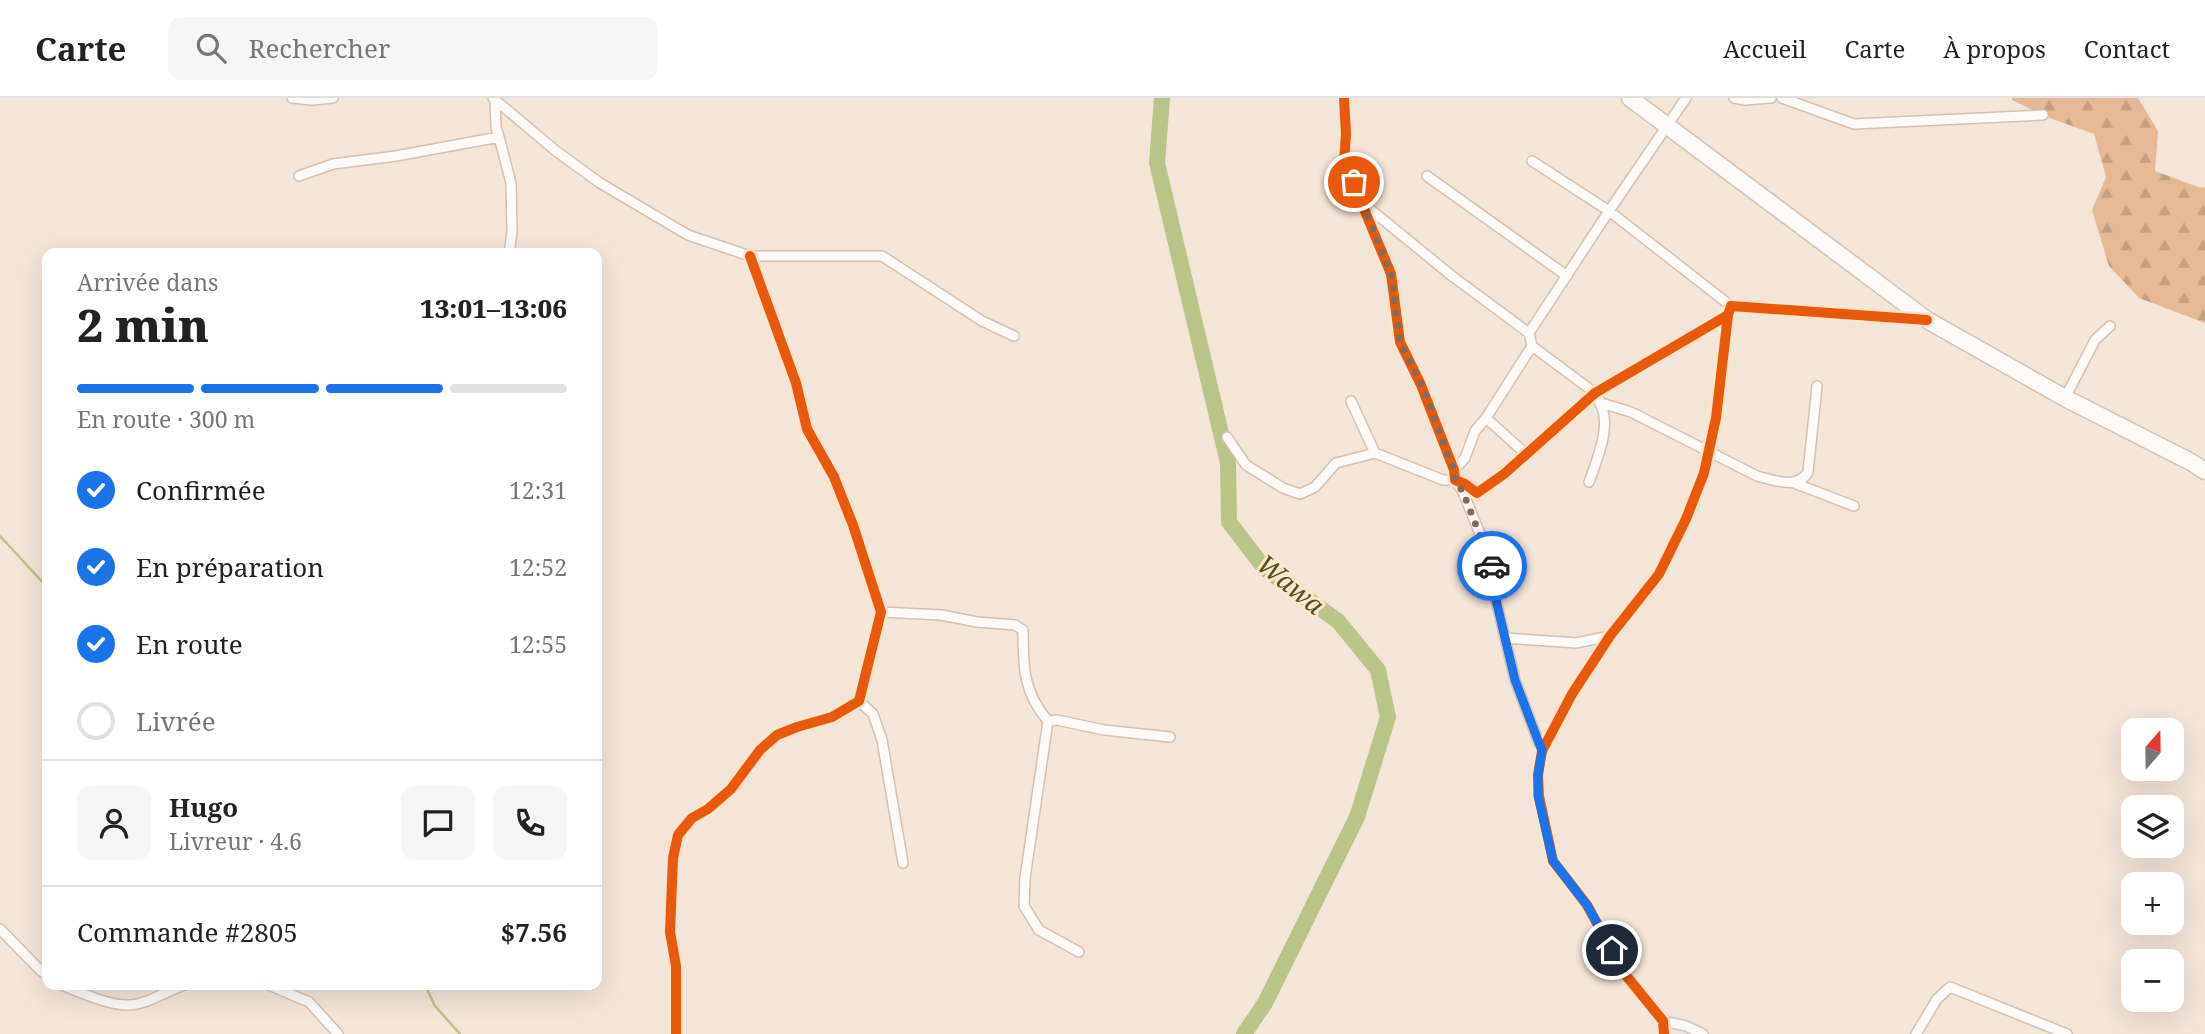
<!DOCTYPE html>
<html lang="fr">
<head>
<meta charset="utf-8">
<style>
	:root { --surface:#fff; --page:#f6f6f6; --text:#222; --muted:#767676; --line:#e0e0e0; --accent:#1a73e8 }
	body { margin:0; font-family:"Noto Serif",serif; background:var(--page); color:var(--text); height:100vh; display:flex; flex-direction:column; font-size:26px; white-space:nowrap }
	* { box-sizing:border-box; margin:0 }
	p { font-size:23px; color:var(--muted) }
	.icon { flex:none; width:38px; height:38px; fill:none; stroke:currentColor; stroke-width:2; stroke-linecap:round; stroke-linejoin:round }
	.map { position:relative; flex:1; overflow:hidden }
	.sheet { position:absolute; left:42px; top:150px; width:560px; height:742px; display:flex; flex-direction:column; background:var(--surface); border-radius:14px; box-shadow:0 7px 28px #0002 }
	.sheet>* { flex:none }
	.needle { width:46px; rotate:20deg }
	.tools { position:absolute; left:2121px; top:620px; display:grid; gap:14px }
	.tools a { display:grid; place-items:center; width:63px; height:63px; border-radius:14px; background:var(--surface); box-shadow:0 7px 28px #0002; font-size:35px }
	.pin { position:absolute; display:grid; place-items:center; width:60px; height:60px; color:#fff; margin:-30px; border:4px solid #fff; border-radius:50%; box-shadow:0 2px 7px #0007 }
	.courier { position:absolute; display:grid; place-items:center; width:70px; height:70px; margin:-35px; border:5px solid #1a73e8; border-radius:50%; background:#fff; color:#222; box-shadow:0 2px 9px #0007 }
	.summary em { font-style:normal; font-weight:800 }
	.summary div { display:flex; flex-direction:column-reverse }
	.summary { display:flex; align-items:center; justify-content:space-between; height:119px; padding:0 35px }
	h1 { font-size:46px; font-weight:800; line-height:52px }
	.bar { display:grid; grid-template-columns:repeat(4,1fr); gap:10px 7px; align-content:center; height:84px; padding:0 35px }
	.bar i { height:9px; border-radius:5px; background:var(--line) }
	.bar .on { background:var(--accent) }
	.bar p { grid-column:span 4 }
	.line { display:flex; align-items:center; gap:18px; padding:0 35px; border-top:2px solid var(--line) }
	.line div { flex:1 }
	.round { display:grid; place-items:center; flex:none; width:74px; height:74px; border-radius:14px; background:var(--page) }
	ol { padding:0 35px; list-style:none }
	li { display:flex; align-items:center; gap:21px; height:77px }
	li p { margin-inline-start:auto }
	li .icon { padding:7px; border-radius:50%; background:var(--accent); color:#fff; stroke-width:4 }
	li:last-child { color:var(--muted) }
	li i { width:38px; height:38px; border:4px solid var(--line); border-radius:50% }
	header { display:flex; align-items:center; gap:42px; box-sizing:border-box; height:98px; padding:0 35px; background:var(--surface); border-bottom:2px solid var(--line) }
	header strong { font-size:33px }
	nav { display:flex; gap:38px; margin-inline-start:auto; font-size:24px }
	.search { width:490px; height:63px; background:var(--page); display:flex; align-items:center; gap:18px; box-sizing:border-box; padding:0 24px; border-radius:14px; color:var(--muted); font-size:26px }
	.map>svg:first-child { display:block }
	.forest { fill:url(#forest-firs) }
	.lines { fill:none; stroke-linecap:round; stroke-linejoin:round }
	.stream { stroke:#b9c487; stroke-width:2.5 }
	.river { stroke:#b9c487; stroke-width:16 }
	.street-casing { stroke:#d4c1b0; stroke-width:12 }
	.highway-casing { stroke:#d4c1b0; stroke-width:19 }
	.street { stroke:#fdfbf9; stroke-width:9 }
	.highway { stroke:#fdfbf9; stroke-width:16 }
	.cycleway-casing { stroke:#ffe4ce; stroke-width:15 }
	.cycleway { stroke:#e8590c; stroke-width:10 }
	.done { stroke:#826c59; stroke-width:7; stroke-dasharray:0 12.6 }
	.route { stroke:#1a73e8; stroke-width:9 }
	.labels { text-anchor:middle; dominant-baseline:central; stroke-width:6; stroke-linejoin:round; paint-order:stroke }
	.water-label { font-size:26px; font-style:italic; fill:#49571c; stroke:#ffe4ce }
</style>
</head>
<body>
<header>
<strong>Carte</strong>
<div class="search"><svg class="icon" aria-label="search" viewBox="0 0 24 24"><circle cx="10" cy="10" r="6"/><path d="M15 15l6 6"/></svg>Rechercher</div>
<nav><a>Accueil</a><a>Carte</a><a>À propos</a><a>Contact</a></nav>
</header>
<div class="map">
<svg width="2205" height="936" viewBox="0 0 2205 936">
	<defs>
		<pattern id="forest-firs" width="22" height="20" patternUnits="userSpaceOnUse" patternTransform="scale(1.75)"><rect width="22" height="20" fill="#e4b993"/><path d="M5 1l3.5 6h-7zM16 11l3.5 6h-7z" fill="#c59f7e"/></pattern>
	</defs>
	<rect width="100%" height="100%" fill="#f4e5d9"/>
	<path class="forest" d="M 2012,0 L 2138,0 L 2158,33 L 2155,73 L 2201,90 L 2205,89 L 2205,225 L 2139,200 L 2109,168 L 2092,112 L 2106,79 L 2094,36 L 2047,19 L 2012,2 Z"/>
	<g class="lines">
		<path class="stream" d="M 0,438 L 47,489
			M 425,887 L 435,908 L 460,936"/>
		<path class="river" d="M 1162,0 L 1157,65 L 1228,365 L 1229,424 L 1265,471 L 1338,523 L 1378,572 L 1388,619 L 1357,719 L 1265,905 L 1244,936"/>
		<defs>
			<path id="street" d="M 292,0 L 312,2 L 333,0
				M 493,0 L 556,53 L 600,85 L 688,137 L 750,158 L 882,158 L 982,223 L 1014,238
				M 1344,0 L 1346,36 L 1344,63 L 1391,176 L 1400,244 L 1421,287 L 1454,372 L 1455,382 L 1465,386 L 1477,395 L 1504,376 L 1595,295 L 1728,217
				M 1686,0 L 1609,113 L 1529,235 L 1532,248 L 1595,295 L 1601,305 L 1631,314 L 1757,378 C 1773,382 1798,392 1808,374 L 1817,288
				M 1734,0 L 1745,2 L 1771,0
				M 1782,0 L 1854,26 L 2043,17
				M 495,3 L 496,30 L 499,39
				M 1532,63 L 1609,113 L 1731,208
				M 299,78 L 333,66 L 396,58 L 499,39 L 511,85 L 512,134 L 509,156
				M 1427,78 L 1567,178
				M 1365,107 L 1452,178 L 1529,235
				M 2065,300 L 2095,242 L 2110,228
				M 1351,303 L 1375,355
				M 1486,320 L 1526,356
				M 1227,339 L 1246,367 L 1283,390 L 1300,396 L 1315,389 L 1336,365 L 1375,355 L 1443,382 L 1455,382 L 1463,394 L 1491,463 L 1496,502 L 1515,582 L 1542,653
				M 1454,372 L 1465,360 L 1475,333 L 1486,320 L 1532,248
				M 1589,384 C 1597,362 1613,325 1599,304
				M 1794,385 L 1854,408
				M 881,514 L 941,517 L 977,524 L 1015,527 L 1023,532 C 1023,568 1023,594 1048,623 L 1025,780 L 1024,808 L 1039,832 L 1079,854
				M 1505,540 L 1576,545 L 1610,538
				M 859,603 L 873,616 L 882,642 L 903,765
				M 1048,623 L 1057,622 L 1104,632 L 1170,639
				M 0,831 L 40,872 L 47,877
				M 62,887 C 78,894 109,907 126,907 C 145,908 166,893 184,887
				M 269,887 L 309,904 L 338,936
				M 1663,923 L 1686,928 L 1703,936
				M 676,936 L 676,868 L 670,834 L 673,760 L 678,737 L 692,720 L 708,711 L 731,691 L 760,652 L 777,637 L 797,629 L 832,619 L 859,603 L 881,514 L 853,427 L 834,379 L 807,331 L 796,285 L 750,158
				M 1664,936 L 1663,923 L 1624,875 L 1587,807 L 1553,763 L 1539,698 L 1538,677 L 1542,653 L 1572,596 L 1610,538 L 1659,476 L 1686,421 L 1704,375 L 1716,320 L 1728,217 L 1731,208 L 1924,221
				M 1916,936 L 1937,901 L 1950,889 L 2067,936"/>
			<path id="highway" d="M 1630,0 L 1927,222 L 2065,300 L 2191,364 L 2205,373"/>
		</defs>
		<use href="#street" class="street-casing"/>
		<use href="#highway" class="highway-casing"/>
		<use href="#street" class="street"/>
		<use href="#highway" class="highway"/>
		<defs>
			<path id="cycleway" d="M 1344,0 L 1346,36 L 1344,63 L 1391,176 L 1400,244 L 1421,287 L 1454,372 L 1455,382 L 1465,386 L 1477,395 L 1504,376 L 1595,295 L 1728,217
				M 676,936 L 676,868 L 670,834 L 673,760 L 678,737 L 692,720 L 708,711 L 731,691 L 760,652 L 777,637 L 797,629 L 832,619 L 859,603 L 881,514 L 853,427 L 834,379 L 807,331 L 796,285 L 750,158
				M 1664,936 L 1663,923 L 1624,875 L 1587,807 L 1553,763 L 1539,698 L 1538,677 L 1542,653 L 1572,596 L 1610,538 L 1659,476 L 1686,421 L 1704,375 L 1716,320 L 1728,217 L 1731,208 L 1927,222"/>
		</defs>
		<use href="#cycleway" class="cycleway-casing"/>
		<use href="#cycleway" class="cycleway"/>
	</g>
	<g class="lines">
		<path class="done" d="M 1354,84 L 1391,176 L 1400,244 L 1422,287 L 1454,372 L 1455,382 L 1463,394 L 1492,468"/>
		<path class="route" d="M 1492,468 L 1496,502 L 1515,582 L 1542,653 L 1538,677 L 1538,698 L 1553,763 L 1587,807 L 1612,852"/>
	</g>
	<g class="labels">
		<g class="water-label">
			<text transform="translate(1291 486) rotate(39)">Wawa</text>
		</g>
	</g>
</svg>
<div class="tools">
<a><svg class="needle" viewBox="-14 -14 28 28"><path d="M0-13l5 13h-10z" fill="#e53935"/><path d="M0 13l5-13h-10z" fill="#767676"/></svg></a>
<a><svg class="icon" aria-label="layers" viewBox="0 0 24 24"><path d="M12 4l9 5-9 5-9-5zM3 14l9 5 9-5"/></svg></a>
<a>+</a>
<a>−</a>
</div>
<div class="pin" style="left:1354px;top:84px;background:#ea580c"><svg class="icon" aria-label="bag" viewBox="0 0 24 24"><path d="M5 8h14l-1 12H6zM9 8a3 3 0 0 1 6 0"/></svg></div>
<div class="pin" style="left:1612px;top:852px;background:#1f2937"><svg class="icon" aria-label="home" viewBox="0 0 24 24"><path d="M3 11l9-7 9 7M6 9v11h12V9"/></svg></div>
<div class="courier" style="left:1492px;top:468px"><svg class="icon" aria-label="car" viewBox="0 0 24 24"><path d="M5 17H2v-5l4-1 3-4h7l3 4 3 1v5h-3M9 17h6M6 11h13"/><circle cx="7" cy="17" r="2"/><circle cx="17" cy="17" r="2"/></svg></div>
<section class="sheet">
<div class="summary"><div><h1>2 min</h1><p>Arrivée dans</p></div><em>13:01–13:06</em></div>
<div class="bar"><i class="on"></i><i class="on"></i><i class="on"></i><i></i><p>En route · 300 m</p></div>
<ol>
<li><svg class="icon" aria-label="check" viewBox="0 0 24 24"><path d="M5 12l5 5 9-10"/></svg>Confirmée<p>12:31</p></li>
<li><svg class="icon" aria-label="check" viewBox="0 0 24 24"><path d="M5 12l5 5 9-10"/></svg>En préparation<p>12:52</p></li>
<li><svg class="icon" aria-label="check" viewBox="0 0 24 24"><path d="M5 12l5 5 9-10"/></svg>En route<p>12:55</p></li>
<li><i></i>Livrée</li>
</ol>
<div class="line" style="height:126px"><a class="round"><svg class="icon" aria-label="person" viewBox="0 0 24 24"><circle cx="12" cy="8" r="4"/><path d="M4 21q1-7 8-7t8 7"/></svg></a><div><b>Hugo</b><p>Livreur · 4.6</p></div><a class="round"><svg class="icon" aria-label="chat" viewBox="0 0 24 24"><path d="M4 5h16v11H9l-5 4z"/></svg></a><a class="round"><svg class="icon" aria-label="phone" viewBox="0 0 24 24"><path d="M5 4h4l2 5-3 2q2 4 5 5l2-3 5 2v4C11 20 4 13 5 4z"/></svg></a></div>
<div class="line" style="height:91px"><div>Commande #2805</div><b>$7.56</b></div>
</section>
</div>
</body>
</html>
